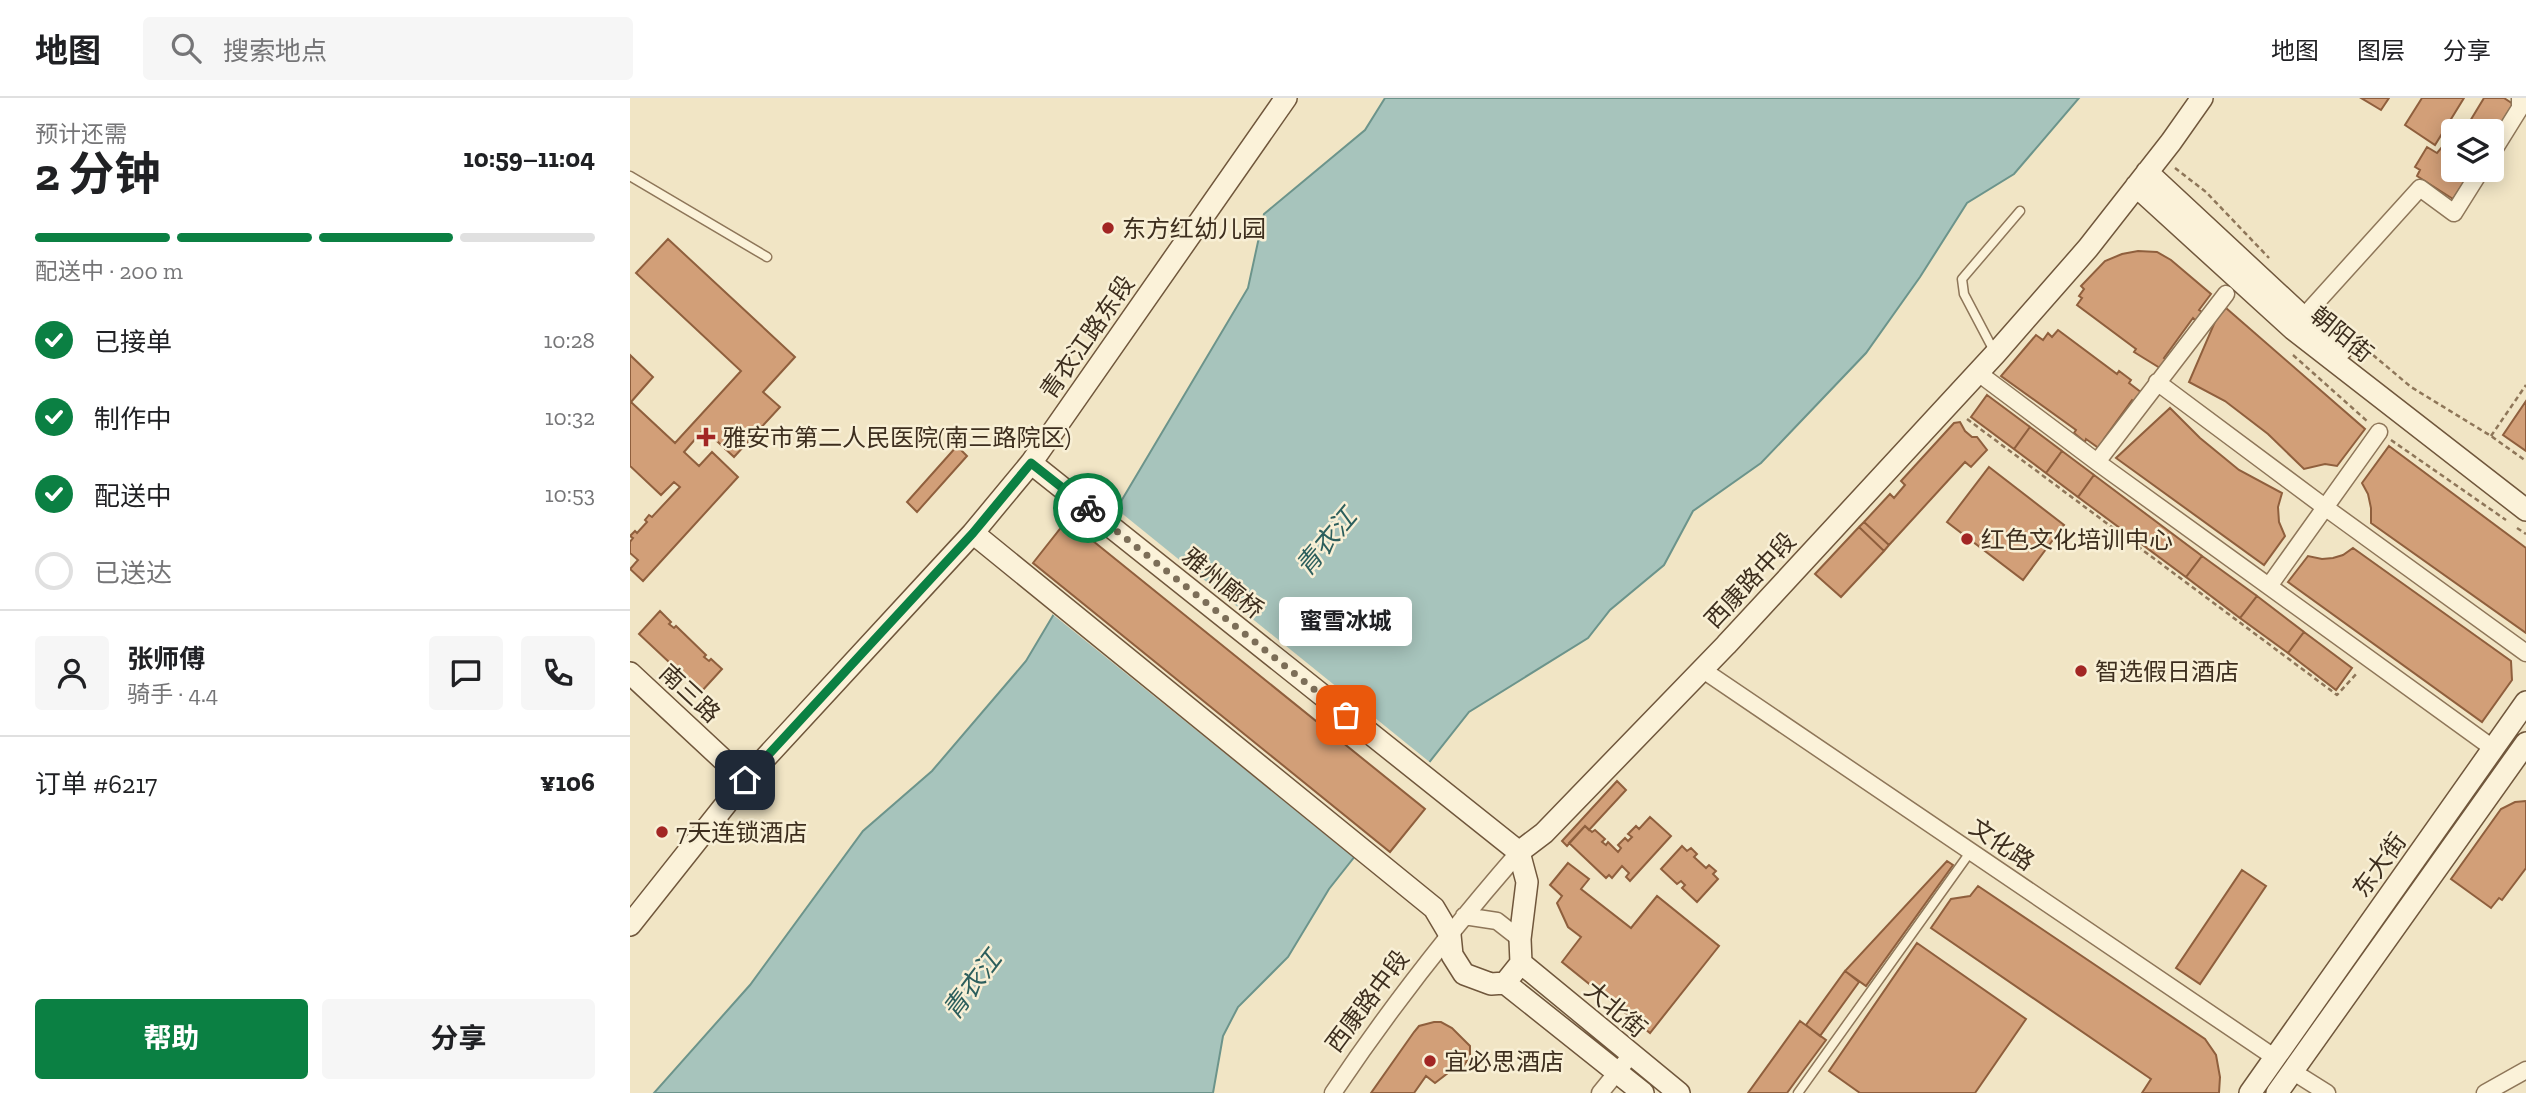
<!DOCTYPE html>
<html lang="zh">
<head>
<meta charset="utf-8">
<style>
	:root { --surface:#fff; --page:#f6f6f6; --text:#202124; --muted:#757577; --line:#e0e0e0; --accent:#0b8043 }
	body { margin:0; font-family:"Zilla Slab","Noto Sans SC",serif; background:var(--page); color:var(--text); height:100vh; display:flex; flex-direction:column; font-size:26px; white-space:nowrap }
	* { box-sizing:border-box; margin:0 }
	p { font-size:23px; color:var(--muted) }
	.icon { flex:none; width:38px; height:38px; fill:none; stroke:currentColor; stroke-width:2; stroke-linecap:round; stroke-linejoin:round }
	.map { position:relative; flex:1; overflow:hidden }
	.drawer { display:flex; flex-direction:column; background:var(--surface); width:630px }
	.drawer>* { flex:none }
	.fabs { position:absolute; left:1811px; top:21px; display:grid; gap:14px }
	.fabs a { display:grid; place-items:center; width:63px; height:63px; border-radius:7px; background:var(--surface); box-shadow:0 4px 18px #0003; font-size:35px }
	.pin { position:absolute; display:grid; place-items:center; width:60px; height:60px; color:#fff; margin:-30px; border-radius:14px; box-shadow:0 4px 10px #0006 }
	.courier { position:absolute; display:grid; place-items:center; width:70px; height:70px; margin:-35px; border:5px solid #0b8043; border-radius:50%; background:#fff; color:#222; box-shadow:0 2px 9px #0007 }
	.bubble { position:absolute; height:49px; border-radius:7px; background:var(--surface); box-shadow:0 4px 18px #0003; font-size:23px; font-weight:700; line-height:49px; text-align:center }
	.overview em { font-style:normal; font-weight:700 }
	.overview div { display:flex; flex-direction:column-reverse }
	.overview { display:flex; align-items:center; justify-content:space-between; height:119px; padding:0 35px }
	h1 { font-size:46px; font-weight:700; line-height:52px }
	.bar { display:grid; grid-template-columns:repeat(4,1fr); gap:10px 7px; align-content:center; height:84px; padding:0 35px }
	.bar i { height:9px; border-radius:5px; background:var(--line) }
	.bar .selected { background:var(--accent) }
	.bar p { grid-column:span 4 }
	.line { display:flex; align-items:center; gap:18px; padding:0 35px; border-top:2px solid var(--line) }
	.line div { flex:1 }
	.round { display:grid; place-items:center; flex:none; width:74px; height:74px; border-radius:7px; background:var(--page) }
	ol { padding:0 35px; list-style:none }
	li { display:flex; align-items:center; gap:21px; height:77px }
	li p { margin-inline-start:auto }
	li .icon { padding:7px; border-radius:50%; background:var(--accent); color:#fff; stroke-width:4 }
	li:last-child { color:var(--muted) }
	li i { width:38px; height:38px; border:4px solid var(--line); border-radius:50% }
	.button { display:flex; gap:14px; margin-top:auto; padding:14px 35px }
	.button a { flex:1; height:80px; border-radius:7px; background:var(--accent); color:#fff; font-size:28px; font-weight:700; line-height:80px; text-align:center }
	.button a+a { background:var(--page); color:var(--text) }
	header { display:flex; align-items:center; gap:42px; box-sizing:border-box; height:98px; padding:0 35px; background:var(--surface); border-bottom:2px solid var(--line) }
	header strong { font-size:33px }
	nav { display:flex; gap:38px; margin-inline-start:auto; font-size:24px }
	.search { width:490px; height:63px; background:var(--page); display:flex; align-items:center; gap:18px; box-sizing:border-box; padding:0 24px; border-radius:7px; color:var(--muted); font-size:26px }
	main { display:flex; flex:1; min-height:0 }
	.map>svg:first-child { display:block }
	.water { fill:#a7c4bc; stroke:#6c948b; stroke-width:2 }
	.pier { fill:#f1e5c5 }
	.building { fill:#d29f78; stroke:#8f5f3d; stroke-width:2 }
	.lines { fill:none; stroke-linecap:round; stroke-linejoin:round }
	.lane-casing { stroke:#8e7659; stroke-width:11 }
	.street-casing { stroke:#8e7659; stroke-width:19 }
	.secondary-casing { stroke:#70573c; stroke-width:24 }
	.path { stroke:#8e7659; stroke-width:2.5; stroke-dasharray:5 3.5; stroke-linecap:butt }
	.lane { stroke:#fbf2d9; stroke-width:8 }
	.street { stroke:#fbf2d9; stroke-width:16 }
	.secondary { stroke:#fbf2d9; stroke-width:21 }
	.done { stroke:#7c6e58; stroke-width:7; stroke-dasharray:0 12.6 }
	.route { stroke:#0b8043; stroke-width:9 }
	.poi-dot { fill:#a22624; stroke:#f8efd5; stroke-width:2.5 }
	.labels { text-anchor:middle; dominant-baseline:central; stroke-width:5; stroke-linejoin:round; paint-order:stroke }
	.poi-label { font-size:24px; fill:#3d2e1e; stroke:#f8efd5; text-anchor:start }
	.street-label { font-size:24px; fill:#3d2e1e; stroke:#f8efd5 }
	.water-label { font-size:26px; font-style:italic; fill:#2c5e5c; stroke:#f8efd5 }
</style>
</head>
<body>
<header>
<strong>地图</strong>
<div class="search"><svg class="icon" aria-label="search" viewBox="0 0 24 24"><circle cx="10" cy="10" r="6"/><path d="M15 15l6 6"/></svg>搜索地点</div>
<nav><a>地图</a><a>图层</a><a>分享</a></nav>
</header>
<main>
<section class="drawer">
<div class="overview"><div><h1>2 分钟</h1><p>预计还需</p></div><em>10:59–11:04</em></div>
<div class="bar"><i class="selected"></i><i class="selected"></i><i class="selected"></i><i></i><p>配送中 · 200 m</p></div>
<ol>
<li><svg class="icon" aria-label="check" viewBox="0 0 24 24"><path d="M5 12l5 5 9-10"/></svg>已接单<p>10:28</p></li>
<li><svg class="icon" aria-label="check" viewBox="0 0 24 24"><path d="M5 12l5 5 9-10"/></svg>制作中<p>10:32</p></li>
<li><svg class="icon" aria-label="check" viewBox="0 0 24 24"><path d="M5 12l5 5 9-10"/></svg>配送中<p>10:53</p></li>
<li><i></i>已送达</li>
</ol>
<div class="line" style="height:126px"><a class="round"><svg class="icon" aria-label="person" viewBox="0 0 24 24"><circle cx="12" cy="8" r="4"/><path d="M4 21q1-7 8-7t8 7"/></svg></a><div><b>张师傅</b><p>骑手 · 4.4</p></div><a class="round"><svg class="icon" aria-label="chat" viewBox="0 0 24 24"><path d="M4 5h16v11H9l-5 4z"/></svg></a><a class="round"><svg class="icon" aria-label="phone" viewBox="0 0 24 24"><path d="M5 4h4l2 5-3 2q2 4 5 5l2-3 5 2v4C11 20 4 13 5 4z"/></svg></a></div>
<div class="line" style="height:91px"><div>订单 #6217</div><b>¥106</b></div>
<div class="button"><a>帮助</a><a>分享</a></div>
</section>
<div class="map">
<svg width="1896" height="995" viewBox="0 0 1896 995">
	<rect width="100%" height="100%" fill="#f1e5c5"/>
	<path class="water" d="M 755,0 L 1449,0 L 1384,76 L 1337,105 L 1290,179 L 1236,255 L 1131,365 L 1063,413 L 1034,467 L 980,512 L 958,540 L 839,614 L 699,791 L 658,859 L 608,909 L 593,938 L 583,995 L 24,995 L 120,887 L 233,733 L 302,673 L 396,563 L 618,190 L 634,116 L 735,32 Z"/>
	<path class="pier" d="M 484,409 L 802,666 L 726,761 L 421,515 Z"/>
	<path class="building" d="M 1731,0 L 1759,0 L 1751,12 Z
		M 1792,0 L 1834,0 L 1805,47 L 1775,27 Z
		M 1854,0 L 1874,0 L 1883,6 L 1862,40 L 1862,33 L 1834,33 Z
		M 1797,49 L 1807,55 L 1812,49 L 1820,54 L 1824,49 L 1824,72 L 1842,72 L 1823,101 L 1787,78 L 1790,72 L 1785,69 Z
		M 38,141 L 165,259 L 133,294 L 150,309 L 104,359 L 74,331 L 54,354 L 69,368 L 82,354 L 108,379 L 13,483 L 0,471 L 8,462 L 0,455 L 0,444 L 3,440 L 0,438 L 5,433 L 7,435 L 17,424 L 15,422 L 19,417 L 22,419 L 50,389 L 44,384 L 31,397 L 0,368 L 0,257 L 23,279 L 1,304 L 45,345 L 111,273 L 6,175 Z
		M 1508,153 L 1527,154 L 1541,162 L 1581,196 L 1569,212 L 1572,214 L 1566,223 L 1563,220 L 1534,260 L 1537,262 L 1530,270 L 1504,254 L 1506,251 L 1447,207 L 1452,200 L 1449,198 L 1454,191 L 1451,188 L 1475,163 L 1492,156 Z
		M 1596,210 L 1735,331 L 1707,368 L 1695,366 L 1674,371 L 1638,336 L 1595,303 L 1559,284 L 1587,219 Z
		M 1428,232 L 1487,276 L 1489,273 L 1501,282 L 1499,285 L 1512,295 L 1505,304 L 1502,302 L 1474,341 L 1476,343 L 1470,351 L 1456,341 L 1455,344 L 1444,335 L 1446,332 L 1371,278 L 1406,237 L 1413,242 L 1418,235 L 1422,239 Z
		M 1357,297 L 1400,329 L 1384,351 L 1341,319 Z
		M 1896,303 L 1896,353 L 1873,337 Z
		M 1540,310 L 1570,340 L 1609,372 L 1652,395 L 1648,409 L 1649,424 L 1655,438 L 1634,467 L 1486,360 Z
		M 1330,324 L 1335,333 L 1342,339 L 1347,339 L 1357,352 L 1341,369 L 1335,364 L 1259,447 L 1234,424 L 1260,396 L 1264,400 L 1275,387 L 1271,383 L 1324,325 Z
		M 1400,329 L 1432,353 L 1416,375 L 1384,351 Z
		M 327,348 L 337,358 L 287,414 L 277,404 Z
		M 1759,348 L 1896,450 L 1896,535 L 1741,425 L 1741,410 L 1738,396 L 1732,385 Z
		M 1432,353 L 1464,377 L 1448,399 L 1416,375 Z
		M 1359,369 L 1434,427 L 1393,482 L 1317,424 Z
		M 1464,377 L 1572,458 L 1556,479 L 1448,399 Z
		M 437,422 L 795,711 L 760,754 L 403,465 Z
		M 1234,424 L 1259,447 L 1254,453 L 1229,429 Z
		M 1229,429 L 1254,453 L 1211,499 L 1185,476 Z
		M 1723,450 L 1881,563 L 1882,582 L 1852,624 L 1658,484 L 1678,458 L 1692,461 L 1703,460 L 1713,457 Z
		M 1572,458 L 1627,498 L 1610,520 L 1556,479 Z
		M 1627,498 L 1674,534 L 1658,555 L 1610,520 Z
		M 30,513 L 41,524 L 39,526 L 44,530 L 46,528 L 76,557 L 74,559 L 79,563 L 81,561 L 92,571 L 71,594 L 9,536 Z
		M 1674,534 L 1722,570 L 1706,592 L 1658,555 Z
		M 987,683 L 996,692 L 959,732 L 955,728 L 937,748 L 932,743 Z
		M 1896,703 L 1896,770 L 1872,802 L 1869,800 L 1861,810 L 1821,781 L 1871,711 L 1885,704 Z
		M 1020,719 L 1041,738 L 1000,783 L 996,779 L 999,775 L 992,768 L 982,780 L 979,777 L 976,780 L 939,745 L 955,728 L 962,734 L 965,732 L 975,741 L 972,744 L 976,747 L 978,744 L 988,754 L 991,750 L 988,747 L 995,740 L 998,743 L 1002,739 L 998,736 L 1006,728 L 1009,731 Z
		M 1052,748 L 1057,753 L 1061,750 L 1067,756 L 1064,759 L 1076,770 L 1079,767 L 1086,773 L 1083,776 L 1088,781 L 1067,804 L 1052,790 L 1055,787 L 1051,783 L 1047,786 L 1031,771 Z
		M 1317,763 L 1323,767 L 1236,888 L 1215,873 Z
		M 938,765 L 959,781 L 951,791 L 1001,830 L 1027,798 L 1089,848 L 1020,935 L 932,864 L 951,839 L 938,829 L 927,805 L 932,798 L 920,787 Z
		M 1612,772 L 1636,788 L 1570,886 L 1546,870 Z
		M 1348,788 L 1575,941 L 1586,957 L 1590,979 L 1589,995 L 1512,995 L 1521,981 L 1301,830 L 1321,801 L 1340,798 Z
		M 1287,845 L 1396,921 L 1345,995 L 1230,995 L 1199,973 Z
		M 1215,873 L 1229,884 L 1190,938 L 1176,927 Z
		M 1170,923 L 1196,942 L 1173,973 L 1157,995 L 1118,995 Z
		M 804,924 L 811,924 L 822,930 L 840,948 L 840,958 L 833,969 L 825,974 L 818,975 L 805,985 L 796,978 L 784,995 L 741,995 L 784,934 L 789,928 Z"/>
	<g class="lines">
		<defs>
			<path id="lane" d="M 0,78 L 137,159
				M 1364,253 L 1334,196 L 1332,181 L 1390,113
				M 1168,995 L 1341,753"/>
			<path id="street" d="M 1862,55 L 1890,10 L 1890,0
				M 1667,226 L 1790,90 L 1824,115 L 1851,72
				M 1347,274 L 1467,364 L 1864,651
				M 1527,284 L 1696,410 L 1896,555
				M 1467,364 L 1596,196
				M 1639,488 L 1749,334
				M 1073,572 L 1644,959
				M 834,818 L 867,823 L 890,841
				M 1662,973 L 1697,995
				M 703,995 C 759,911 822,831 889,754
				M 970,995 L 1001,957
				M 1855,995 L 1896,972"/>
			<path id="secondary" d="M 1517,74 L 1673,219 L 1712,251
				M 1506,88 L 1663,231 L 1896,412
				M 343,435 L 804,810 L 820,837 L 822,857 L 834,876 L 861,886 L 875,885 L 891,865 L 890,841 L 897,784 L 889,754 L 401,365
				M 0,575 L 115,682
				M 889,754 L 914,735 L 1096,547 L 1366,255 L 1458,150 L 1541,44 L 1572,0
				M 0,827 L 115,682 L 343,435 L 401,365 L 656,0
				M 891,865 L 1049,995
				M 875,885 L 1013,995
				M 1620,995 L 1896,604
				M 1647,995 L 1896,645"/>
		</defs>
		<use href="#lane" class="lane-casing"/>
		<use href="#street" class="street-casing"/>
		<use href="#secondary" class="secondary-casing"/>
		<path class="path" d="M 1545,70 L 1576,94 L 1639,160
			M 1730,246 L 1781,289 L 1861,338 L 1896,363
			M 1663,257 L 1737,323
			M 1337,321 L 1707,597 L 1728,574
			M 1861,338 L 1896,287
			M 1761,342 L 1876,422
			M 1887,430 L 1896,436"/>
		<use href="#lane" class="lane"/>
		<use href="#street" class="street"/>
		<use href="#secondary" class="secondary"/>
	</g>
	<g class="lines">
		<path class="done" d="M 458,410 L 716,617"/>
		<path class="route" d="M 115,682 L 343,435 L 401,365 L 458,410"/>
	</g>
	<g class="poi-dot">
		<circle cx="478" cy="130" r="7"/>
		<path d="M72.5 328.5h7v7h7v7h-7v7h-7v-7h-7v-7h7z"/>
		<circle cx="1337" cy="441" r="7"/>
		<circle cx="1451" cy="573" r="7"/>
		<circle cx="32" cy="734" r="7"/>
		<circle cx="800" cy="963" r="7"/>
	</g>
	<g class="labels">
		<g class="poi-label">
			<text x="492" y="130">东方红幼儿园</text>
			<text x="92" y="339">雅安市第二人民医院(南三路院区)</text>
			<text x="1351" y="441">红色文化培训中心</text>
			<text x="1465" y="573">智选假日酒店</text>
			<text x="46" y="734">7天连锁酒店</text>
			<text x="814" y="963">宜必思酒店</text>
		</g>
		<g class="street-label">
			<text transform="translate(1712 236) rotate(39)">朝阳街</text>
			<text transform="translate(457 239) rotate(-55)">青衣江路东段</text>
			<text transform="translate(1120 482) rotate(-47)">西康路中段</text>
			<text transform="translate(593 485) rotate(39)">雅州廊桥</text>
			<text transform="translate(60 595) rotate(43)">南三路</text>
			<text transform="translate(1372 746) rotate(34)">文化路</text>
			<text transform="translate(1749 767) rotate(-54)">东大街</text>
			<text transform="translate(737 903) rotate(-53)">西康路中段</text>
			<text transform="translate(986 911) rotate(40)">大北街</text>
		</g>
		<g class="water-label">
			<text transform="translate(696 444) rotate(-50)">青衣江</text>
			<text transform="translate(342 887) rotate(-53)">青衣江</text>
		</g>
	</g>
</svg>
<div class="fabs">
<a><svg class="icon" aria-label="layers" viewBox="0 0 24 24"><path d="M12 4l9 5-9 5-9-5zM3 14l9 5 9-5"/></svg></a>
</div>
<div class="pin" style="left:716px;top:617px;background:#ea580c"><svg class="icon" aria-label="bag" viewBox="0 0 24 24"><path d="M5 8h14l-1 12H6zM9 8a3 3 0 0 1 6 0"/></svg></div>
<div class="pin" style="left:115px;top:682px;background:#1f2937"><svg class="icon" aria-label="home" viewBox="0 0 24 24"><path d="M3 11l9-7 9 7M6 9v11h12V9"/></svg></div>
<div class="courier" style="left:458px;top:410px"><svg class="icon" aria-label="bike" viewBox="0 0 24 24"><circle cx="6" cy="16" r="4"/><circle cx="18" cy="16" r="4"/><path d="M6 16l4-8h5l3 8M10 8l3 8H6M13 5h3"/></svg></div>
<div class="bubble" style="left:649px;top:499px;width:133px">蜜雪冰城</div>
</div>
</main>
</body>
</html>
